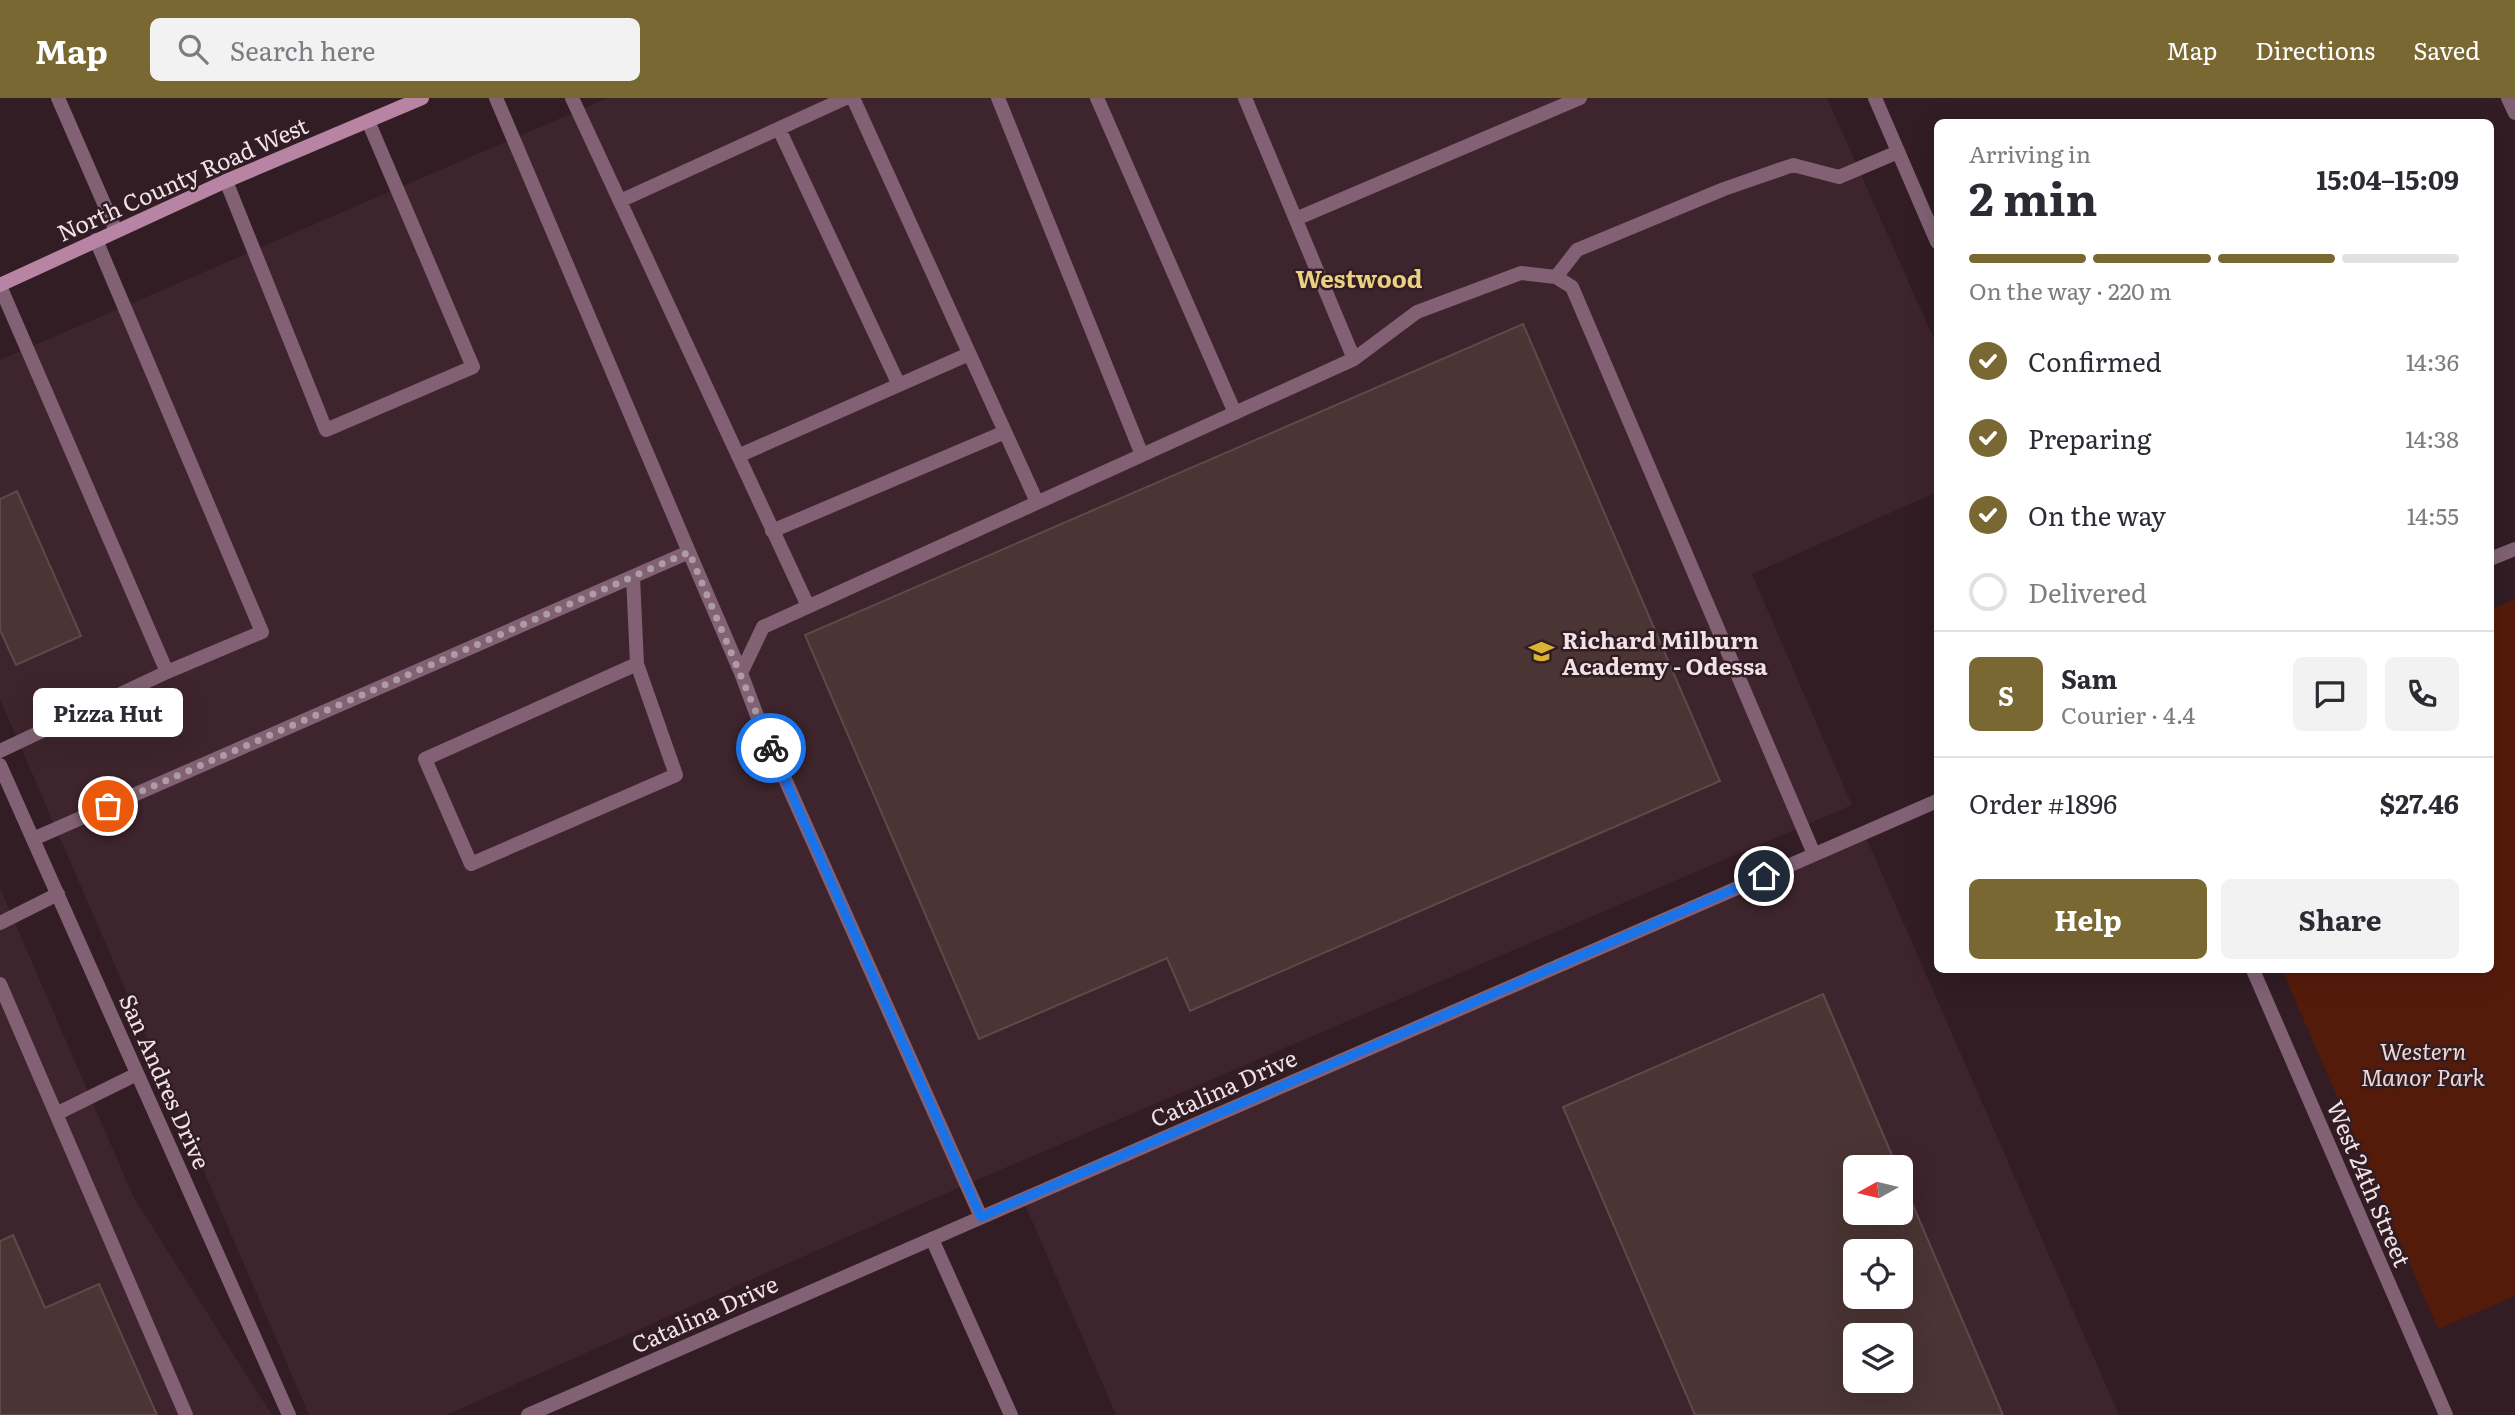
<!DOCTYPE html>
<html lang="en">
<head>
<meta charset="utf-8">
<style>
	:root { --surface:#fff; --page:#f2f2f3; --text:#2b2b33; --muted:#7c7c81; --line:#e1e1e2; --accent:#7a6833 }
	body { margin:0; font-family:Literata,serif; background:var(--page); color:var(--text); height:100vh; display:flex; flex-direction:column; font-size:26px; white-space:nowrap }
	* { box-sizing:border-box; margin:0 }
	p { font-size:23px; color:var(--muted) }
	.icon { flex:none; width:38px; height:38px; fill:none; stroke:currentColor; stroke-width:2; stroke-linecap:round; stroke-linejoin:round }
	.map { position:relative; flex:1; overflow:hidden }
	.drawer { position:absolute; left:1934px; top:21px; width:560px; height:854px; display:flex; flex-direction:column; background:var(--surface); border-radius:10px; box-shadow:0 7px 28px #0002 }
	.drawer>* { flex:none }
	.needle { width:46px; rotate:262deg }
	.fabs { position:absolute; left:1843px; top:1057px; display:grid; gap:14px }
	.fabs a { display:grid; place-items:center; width:70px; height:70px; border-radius:10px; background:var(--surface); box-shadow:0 7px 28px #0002; font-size:35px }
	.pin { position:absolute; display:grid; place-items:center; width:60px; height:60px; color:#fff; margin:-30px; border:4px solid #fff; border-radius:50%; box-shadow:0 2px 7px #0007 }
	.courier { position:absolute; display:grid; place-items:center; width:70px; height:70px; margin:-35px; border:5px solid #1a73e8; border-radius:50%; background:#fff; color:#222; box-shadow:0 2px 9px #0007 }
	.bubble { position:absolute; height:49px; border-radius:10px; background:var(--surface); box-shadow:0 7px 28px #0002; font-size:23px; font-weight:700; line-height:49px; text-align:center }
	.summary em { font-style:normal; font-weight:700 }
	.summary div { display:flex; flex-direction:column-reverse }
	.summary { display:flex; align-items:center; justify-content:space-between; height:119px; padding:0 35px }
	h1 { font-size:46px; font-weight:700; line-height:52px }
	.bar { display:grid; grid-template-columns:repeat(4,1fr); gap:10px 7px; align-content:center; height:84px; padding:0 35px }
	.bar i { height:9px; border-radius:5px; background:var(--line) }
	.bar .on { background:var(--accent) }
	.bar p { grid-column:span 4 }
	.line { display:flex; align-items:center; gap:18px; padding:0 35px; border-top:2px solid var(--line) }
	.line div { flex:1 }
	.round { display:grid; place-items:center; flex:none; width:74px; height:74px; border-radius:10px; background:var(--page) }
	ol { padding:0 35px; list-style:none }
	li { display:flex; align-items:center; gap:21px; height:77px }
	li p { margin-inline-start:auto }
	li .icon { padding:7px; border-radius:50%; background:var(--accent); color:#fff; stroke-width:4 }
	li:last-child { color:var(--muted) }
	li i { width:38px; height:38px; border:4px solid var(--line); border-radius:50% }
	.action { display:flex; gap:14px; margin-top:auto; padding:14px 35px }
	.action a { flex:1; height:80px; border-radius:10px; background:var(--accent); color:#fff; font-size:28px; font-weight:700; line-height:80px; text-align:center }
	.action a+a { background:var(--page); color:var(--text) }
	header { display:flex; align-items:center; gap:42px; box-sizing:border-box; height:98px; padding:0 35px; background:var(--accent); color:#fff }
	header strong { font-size:33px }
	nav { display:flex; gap:38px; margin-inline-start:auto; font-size:24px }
	.search { width:490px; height:63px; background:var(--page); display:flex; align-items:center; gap:18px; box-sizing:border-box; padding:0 24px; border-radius:10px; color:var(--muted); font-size:26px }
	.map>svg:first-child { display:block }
	.built { fill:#3e242c; fill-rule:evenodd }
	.green { fill:#541b0b }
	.building { fill:#4a3434; stroke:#614949; stroke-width:2; fill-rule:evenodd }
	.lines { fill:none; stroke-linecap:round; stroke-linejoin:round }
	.lane { stroke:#826175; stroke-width:14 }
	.street { stroke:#826175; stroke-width:14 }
	.secondary { stroke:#b884a4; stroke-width:14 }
	.done { stroke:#ad9da2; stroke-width:7; stroke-dasharray:0 12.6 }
	.route { stroke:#1a73e8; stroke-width:9 }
	.labels { text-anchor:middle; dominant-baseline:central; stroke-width:5; stroke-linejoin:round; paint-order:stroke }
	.street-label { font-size:23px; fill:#f0e2e6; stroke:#311d23 }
	.poi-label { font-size:23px; font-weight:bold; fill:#f0e2e6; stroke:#311d23; text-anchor:start }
	.park-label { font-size:23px; font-style:italic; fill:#f0d8d1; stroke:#311d23 }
	.neighbourhood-label { font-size:24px; font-weight:bold; fill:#ebd084; stroke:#311d23 }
</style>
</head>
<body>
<header>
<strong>Map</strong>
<div class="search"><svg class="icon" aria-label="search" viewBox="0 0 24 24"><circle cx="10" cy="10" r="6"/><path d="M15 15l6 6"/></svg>Search here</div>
<nav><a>Map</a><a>Directions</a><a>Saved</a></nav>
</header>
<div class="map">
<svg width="2515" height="1317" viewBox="0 0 2515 1317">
	<rect width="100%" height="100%" fill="#311d23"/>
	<path class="built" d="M 607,0 L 1827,0 L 1937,248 L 1937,394 L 1752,476 L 1852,707 L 958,1090 L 446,1317 L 309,1317 L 0,601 L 0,262 Z
		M 1865,737 L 2119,1317 L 1116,1317 L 1023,1102 ZM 1855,1069 L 1900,1069 L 1900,1115 L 1855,1115 ZM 1855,1153 L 1900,1153 L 1900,1199 L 1855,1199 ZM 1855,1237 L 1900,1237 L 1900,1283 L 1855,1283 Z
		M 0,790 L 134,1100 L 272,1317 L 0,1317 Z"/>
	<path class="green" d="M 2515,501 L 2515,1198 L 2438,1231 L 2282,872 L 2490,872 L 2490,512 Z"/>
	<path class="building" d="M 1523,226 L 1720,683 L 1190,913 L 1167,860 L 979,941 L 805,537 Z
		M 17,393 L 81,538 L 16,567 L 0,532 L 0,401 Z
		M 1823,896 L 1897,1069 L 1855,1069 L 1855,1115 L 1900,1115 L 1900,1077 L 2003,1317 L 1695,1317 L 1563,1009 ZM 1855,1153 L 1900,1153 L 1900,1199 L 1855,1199 ZM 1855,1237 L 1900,1237 L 1900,1283 L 1855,1283 Z
		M 13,1137 L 45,1210 L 99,1186 L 157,1317 L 0,1317 L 0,1143 Z"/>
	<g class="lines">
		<path class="lane" d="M 58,0 L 116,133
			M 572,0 L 808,508
			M 853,0 L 1037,404
			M 998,0 L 1142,357
			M 1097,0 L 1235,315
			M 1245,0 L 1354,261
			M 2508,0 L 2515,15
			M 779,31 L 899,287
			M 226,83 L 326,332 L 473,269 L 368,23
			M 620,103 L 846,0
			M 1298,120 L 1580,0
			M 96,142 L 262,534 L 167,574
			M 1556,179 L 1577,152 L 1724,91 L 1793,67 L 1839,79 L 1898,54
			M 0,188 L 167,574 L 0,653
			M 738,358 L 969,256
			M 772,433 L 1005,334
			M 689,454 L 741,575
			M 633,479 L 637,566 L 425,661 L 471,766 L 676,677 L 637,566
			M 33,741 L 689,454 L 496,0
			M 0,825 L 58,796
			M 0,886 L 186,1317
			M 56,1016 L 137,976
			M 981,1119 L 759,623 L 741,575 L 763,529 L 1354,261 L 1417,214 L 1521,175 L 1556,179 L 1572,189 L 1814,756
			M 932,1141 L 1011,1317"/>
		<path class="street" d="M 1875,0 L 1937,144
			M 2490,461 L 2515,451
			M 0,667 L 289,1317
			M 2253,872 L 2446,1317
			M 528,1317 L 1937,703"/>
		<path class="secondary" d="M 0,187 L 226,83 L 422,0"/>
	</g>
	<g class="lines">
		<path class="done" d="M 108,708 L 689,454 L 771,650"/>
		<path class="route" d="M 771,650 L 981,1119 L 1764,778"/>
	</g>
	<defs>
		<symbol id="school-bare" viewBox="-9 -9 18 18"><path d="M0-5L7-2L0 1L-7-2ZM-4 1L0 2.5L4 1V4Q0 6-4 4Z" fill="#dab333" stroke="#311d23" stroke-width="2.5" paint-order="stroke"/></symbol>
	</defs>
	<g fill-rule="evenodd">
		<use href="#school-bare" x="1524" y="536" width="35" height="35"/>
	</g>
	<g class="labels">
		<g class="street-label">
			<text transform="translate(182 80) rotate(-24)">North County Road West</text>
			<text transform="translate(166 983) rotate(66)">San Andres Drive</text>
			<text transform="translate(1223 989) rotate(-24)">Catalina Drive</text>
			<text transform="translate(2370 1085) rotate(67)">West 24th Street</text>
			<text transform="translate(704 1215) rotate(-24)">Catalina Drive</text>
		</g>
		<g class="poi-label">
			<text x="1562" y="541">Richard Milburn<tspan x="1562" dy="26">Academy - Odessa</tspan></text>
		</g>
		<g class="park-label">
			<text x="2423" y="952">Western<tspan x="2423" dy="26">Manor Park</tspan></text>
		</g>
		<g class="neighbourhood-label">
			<text x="1359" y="179">Westwood</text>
		</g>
	</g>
</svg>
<div class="fabs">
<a><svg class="needle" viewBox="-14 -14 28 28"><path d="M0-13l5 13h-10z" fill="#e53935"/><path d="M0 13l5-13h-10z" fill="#7c7c81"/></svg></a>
<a><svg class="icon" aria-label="locate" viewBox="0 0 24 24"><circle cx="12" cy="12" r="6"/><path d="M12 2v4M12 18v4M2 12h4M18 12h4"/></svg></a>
<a><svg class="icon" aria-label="layers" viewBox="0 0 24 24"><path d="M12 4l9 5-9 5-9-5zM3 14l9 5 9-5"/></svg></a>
</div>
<div class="pin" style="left:108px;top:708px;background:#ea580c"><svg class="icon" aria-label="bag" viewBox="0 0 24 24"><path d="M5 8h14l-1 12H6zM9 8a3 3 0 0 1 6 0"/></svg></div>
<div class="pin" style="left:1764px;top:778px;background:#1f2937"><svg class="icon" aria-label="home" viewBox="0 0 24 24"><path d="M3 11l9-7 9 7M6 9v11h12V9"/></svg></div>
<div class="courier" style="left:771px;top:650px"><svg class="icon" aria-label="bike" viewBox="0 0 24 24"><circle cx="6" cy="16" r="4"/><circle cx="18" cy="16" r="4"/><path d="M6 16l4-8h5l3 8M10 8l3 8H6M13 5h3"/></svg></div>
<div class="bubble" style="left:33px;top:590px;width:150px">Pizza Hut</div>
<section class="drawer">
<div class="summary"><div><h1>2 min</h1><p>Arriving in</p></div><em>15:04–15:09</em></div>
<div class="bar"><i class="on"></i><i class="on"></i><i class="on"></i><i></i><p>On the way · 220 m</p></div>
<ol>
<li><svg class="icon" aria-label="check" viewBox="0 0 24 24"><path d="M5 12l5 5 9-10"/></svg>Confirmed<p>14:36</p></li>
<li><svg class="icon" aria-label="check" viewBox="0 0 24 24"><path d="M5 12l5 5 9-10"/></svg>Preparing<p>14:38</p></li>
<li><svg class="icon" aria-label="check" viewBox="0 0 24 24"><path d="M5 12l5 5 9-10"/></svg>On the way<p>14:55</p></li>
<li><i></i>Delivered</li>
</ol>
<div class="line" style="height:126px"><b class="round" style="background:var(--accent);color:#fff">S</b><div><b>Sam</b><p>Courier · 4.4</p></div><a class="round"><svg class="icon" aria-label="chat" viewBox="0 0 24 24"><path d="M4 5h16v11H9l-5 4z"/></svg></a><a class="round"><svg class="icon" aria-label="phone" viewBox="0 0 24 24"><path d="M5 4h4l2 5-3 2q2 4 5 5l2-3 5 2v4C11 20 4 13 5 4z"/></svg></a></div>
<div class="line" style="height:91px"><div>Order #1896</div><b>$27.46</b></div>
<div class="action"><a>Help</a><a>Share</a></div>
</section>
</div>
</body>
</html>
